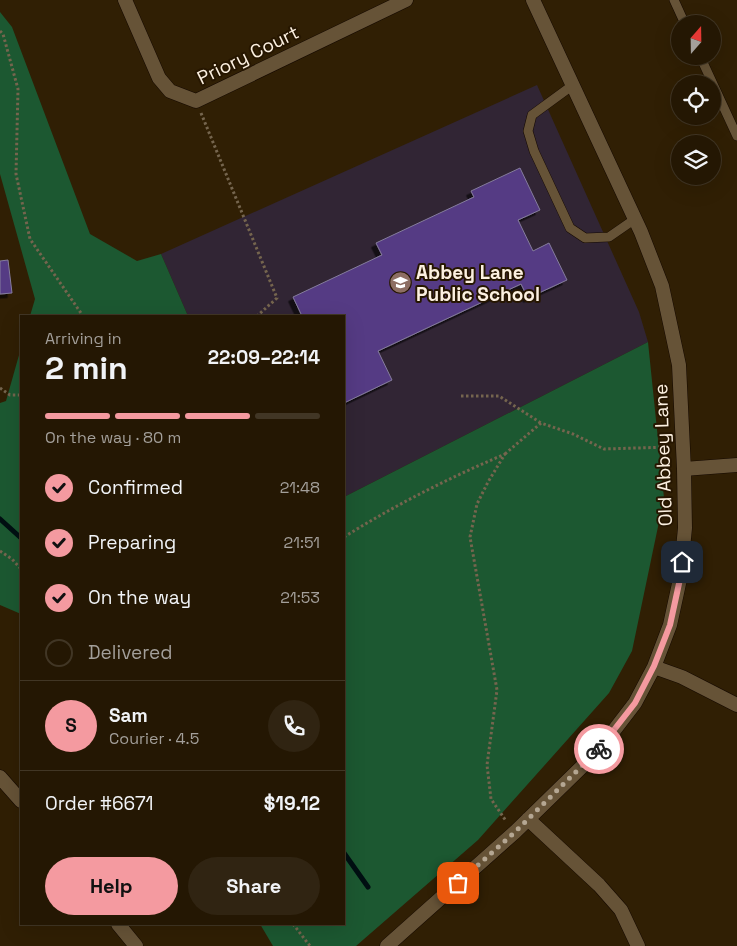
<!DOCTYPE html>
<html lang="en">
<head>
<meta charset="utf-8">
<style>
	:root { --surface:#241703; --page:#302412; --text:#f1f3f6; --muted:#a39f9a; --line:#413625; --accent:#f49aa0 }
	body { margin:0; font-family:"Space Grotesk",sans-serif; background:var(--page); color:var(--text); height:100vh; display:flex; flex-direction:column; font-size:19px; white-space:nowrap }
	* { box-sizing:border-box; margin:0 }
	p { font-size:16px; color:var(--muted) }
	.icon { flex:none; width:28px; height:28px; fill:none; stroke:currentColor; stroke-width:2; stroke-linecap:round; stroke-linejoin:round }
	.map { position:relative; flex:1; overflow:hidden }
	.details { position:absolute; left:20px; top:315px; width:325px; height:610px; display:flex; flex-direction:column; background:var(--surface); border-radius:0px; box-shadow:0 5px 20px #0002,0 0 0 1px var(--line) }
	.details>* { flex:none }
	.needle { width:32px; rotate:20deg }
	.fabs { position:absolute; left:671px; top:15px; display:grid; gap:10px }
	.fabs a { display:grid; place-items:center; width:50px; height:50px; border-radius:50%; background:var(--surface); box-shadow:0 5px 20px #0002,0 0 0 1px var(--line); font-size:25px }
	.pin { position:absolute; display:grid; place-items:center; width:42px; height:42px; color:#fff; margin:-21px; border-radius:10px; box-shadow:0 2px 8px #0006 }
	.courier { position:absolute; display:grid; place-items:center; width:50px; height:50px; margin:-25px; border:4px solid #f49aa0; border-radius:50%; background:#fff; color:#222; box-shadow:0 1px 6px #0007 }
	.head em { font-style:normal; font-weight:700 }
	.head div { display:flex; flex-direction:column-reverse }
	.head { display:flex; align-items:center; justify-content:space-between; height:85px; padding:0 25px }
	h1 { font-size:32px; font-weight:700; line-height:38px }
	.bar { display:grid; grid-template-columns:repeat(4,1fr); gap:8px 5px; align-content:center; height:60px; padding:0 25px }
	.bar i { height:6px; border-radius:4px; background:var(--line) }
	.bar .on { background:var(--accent) }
	.bar p { grid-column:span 4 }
	.line { display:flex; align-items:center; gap:12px; padding:0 25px; border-top:1px solid var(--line) }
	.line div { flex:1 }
	.round { display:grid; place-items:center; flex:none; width:52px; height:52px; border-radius:26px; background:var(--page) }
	ol { padding:0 25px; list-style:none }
	li { display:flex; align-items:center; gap:15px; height:55px }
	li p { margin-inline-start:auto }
	li .icon { padding:5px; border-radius:50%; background:var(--accent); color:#111; stroke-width:4 }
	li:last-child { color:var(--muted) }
	li i { width:28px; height:28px; border:2px solid var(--line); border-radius:50% }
	.primary-button { display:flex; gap:10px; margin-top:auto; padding:10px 25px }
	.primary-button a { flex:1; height:58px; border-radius:30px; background:var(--accent); color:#111; font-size:20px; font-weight:700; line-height:58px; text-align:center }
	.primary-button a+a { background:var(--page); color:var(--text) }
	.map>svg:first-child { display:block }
	.education { fill:#312534 }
	.green { fill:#1c5831 }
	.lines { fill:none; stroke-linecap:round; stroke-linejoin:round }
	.stream { stroke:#010f12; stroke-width:5 }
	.building { fill:#553a84; stroke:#857d9d; filter:url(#shadow) }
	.service-casing { stroke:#150900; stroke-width:10 }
	.minor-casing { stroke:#150900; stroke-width:15 }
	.path { stroke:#75654e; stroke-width:3; stroke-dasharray:2.5 2.5; stroke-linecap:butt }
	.service { stroke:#665337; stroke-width:9 }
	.minor { stroke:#665337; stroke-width:14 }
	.done { stroke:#b5a793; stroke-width:5; stroke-dasharray:0 9 }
	.route { stroke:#f49aa0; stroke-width:6 }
	.labels { text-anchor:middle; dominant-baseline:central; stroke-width:4; stroke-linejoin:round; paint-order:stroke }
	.street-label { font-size:19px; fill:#fcf0e0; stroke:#261600 }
	.poi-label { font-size:19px; font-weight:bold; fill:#fcf0e0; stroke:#261600; text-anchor:start }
</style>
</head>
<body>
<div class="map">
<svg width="737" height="946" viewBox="0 0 737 946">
	<defs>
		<filter id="shadow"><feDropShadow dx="-4.5" dy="4.5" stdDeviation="0" flood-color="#0009"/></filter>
	</defs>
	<rect width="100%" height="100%" fill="#301f04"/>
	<path class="education" d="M 537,85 L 639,312 L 648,342 L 344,497 L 344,316 L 188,316 L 161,254 Z"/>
	<path class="green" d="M 0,12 L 12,27 L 90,234 L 137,261 L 161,254 L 188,316 L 30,316 L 35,299 L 0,174 Z
		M 648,342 L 664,498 L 632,651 L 609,693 L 478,840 L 356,946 L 273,946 L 260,924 L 344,924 L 344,497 Z
		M 21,348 L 21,614 L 0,605 L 0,403 L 6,401 Z"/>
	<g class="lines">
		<path class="stream" d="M 0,519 L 21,538
			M 344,853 L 368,887"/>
	</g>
	<path class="building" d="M 520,168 L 540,210 L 518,220 L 533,251 L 549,243 L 567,280 L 528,298 L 521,284 L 378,351 L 392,380 L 344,403 L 344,316 L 302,316 L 293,297 L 382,255 L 376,243 L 474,197 L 471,191 Z
		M 8,260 L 12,293 L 0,294 L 0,261 Z"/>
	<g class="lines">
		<defs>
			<path id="service" d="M 674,0 L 685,24
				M 700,56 L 737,136
				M 573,85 L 532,115 L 528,131 L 534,151 L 570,228 L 585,238 L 609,237 L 635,219"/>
			<path id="minor" d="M 125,0 L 159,78 L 170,91 L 196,101 L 406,0
				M 684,469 L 737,465
				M 654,667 L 682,677 L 737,705
				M 0,777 L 21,801
				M 528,819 L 599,885 L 621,910 L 638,946
				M 118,924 L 136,946
				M 387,946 L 515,832 L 599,750 L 635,703 L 654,667 L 670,625 L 680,579 L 685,528 L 684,469 L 679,365 L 662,286 L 641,232 L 533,0"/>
		</defs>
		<use href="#service" class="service-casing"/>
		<use href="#minor" class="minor-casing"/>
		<path class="path" d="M 0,31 L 3,34 L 18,89 L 16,174 L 30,239 L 83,316
			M 201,113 L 277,298 L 257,316
			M 0,388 L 10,395 L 21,395
			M 461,396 L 499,396 L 541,423
			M 505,454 L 541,423 L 573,434 L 604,449 L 670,447
			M 344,537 C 395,505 449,478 505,454 L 488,482 L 477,504 L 470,537 L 497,690 L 487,765 L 491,799 L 506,821
			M 0,551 L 12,559 L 21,569
			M 293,924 L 310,946"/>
		<use href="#service" class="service"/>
		<use href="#minor" class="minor"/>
	</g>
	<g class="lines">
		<path class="done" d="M 458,883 L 515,832 L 599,749"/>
		<path class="route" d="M 599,749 L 635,703 L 654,666 L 670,625 L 680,579 L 682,562"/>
	</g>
	<defs>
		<symbol id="school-disc" viewBox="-11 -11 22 22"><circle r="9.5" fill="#8d6e63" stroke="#261600"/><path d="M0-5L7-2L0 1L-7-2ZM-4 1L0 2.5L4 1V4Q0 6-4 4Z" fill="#fff"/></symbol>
	</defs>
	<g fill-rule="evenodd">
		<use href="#school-disc" x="388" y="270" width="25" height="25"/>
	</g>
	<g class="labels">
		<g class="street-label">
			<text transform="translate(248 55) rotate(-26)">Priory Court</text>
			<text transform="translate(663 455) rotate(-92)">Old Abbey Lane</text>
		</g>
		<g class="poi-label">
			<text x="416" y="272">Abbey Lane<tspan x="416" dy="22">Public School</tspan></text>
		</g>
	</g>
</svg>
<div class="fabs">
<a><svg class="needle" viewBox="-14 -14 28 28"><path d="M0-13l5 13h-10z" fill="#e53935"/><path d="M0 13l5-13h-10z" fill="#a39f9a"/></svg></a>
<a><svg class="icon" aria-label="locate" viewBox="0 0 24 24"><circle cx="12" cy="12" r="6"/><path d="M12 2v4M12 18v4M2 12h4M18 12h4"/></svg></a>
<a><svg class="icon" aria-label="layers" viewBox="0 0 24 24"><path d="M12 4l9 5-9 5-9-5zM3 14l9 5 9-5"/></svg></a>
</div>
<div class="pin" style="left:458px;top:883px;background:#ea580c"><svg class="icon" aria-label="bag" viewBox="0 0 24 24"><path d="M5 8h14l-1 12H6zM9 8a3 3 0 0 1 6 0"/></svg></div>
<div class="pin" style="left:682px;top:562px;background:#1f2937"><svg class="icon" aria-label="home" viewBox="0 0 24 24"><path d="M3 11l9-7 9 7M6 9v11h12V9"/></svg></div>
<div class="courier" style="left:599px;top:749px"><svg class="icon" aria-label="bike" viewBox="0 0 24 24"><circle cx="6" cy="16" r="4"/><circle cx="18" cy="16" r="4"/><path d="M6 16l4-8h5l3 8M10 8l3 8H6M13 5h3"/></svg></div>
<section class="details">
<div class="head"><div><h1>2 min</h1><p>Arriving in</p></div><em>22:09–22:14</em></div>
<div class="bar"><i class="on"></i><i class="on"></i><i class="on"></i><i></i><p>On the way · 80 m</p></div>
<ol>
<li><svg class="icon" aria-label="check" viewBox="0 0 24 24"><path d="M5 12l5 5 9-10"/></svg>Confirmed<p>21:48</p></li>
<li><svg class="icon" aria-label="check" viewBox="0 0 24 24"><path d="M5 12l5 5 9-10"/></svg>Preparing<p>21:51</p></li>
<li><svg class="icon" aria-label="check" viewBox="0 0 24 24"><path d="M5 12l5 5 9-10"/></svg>On the way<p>21:53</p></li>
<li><i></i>Delivered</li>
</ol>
<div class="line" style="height:90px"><b class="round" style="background:var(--accent);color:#111">S</b><div><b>Sam</b><p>Courier · 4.5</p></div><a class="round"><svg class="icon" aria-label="phone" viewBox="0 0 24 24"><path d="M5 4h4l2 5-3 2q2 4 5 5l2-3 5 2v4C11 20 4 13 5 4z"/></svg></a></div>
<div class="line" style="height:65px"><div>Order #6671</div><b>$19.12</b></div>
<div class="primary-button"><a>Help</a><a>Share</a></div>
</section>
</div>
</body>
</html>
